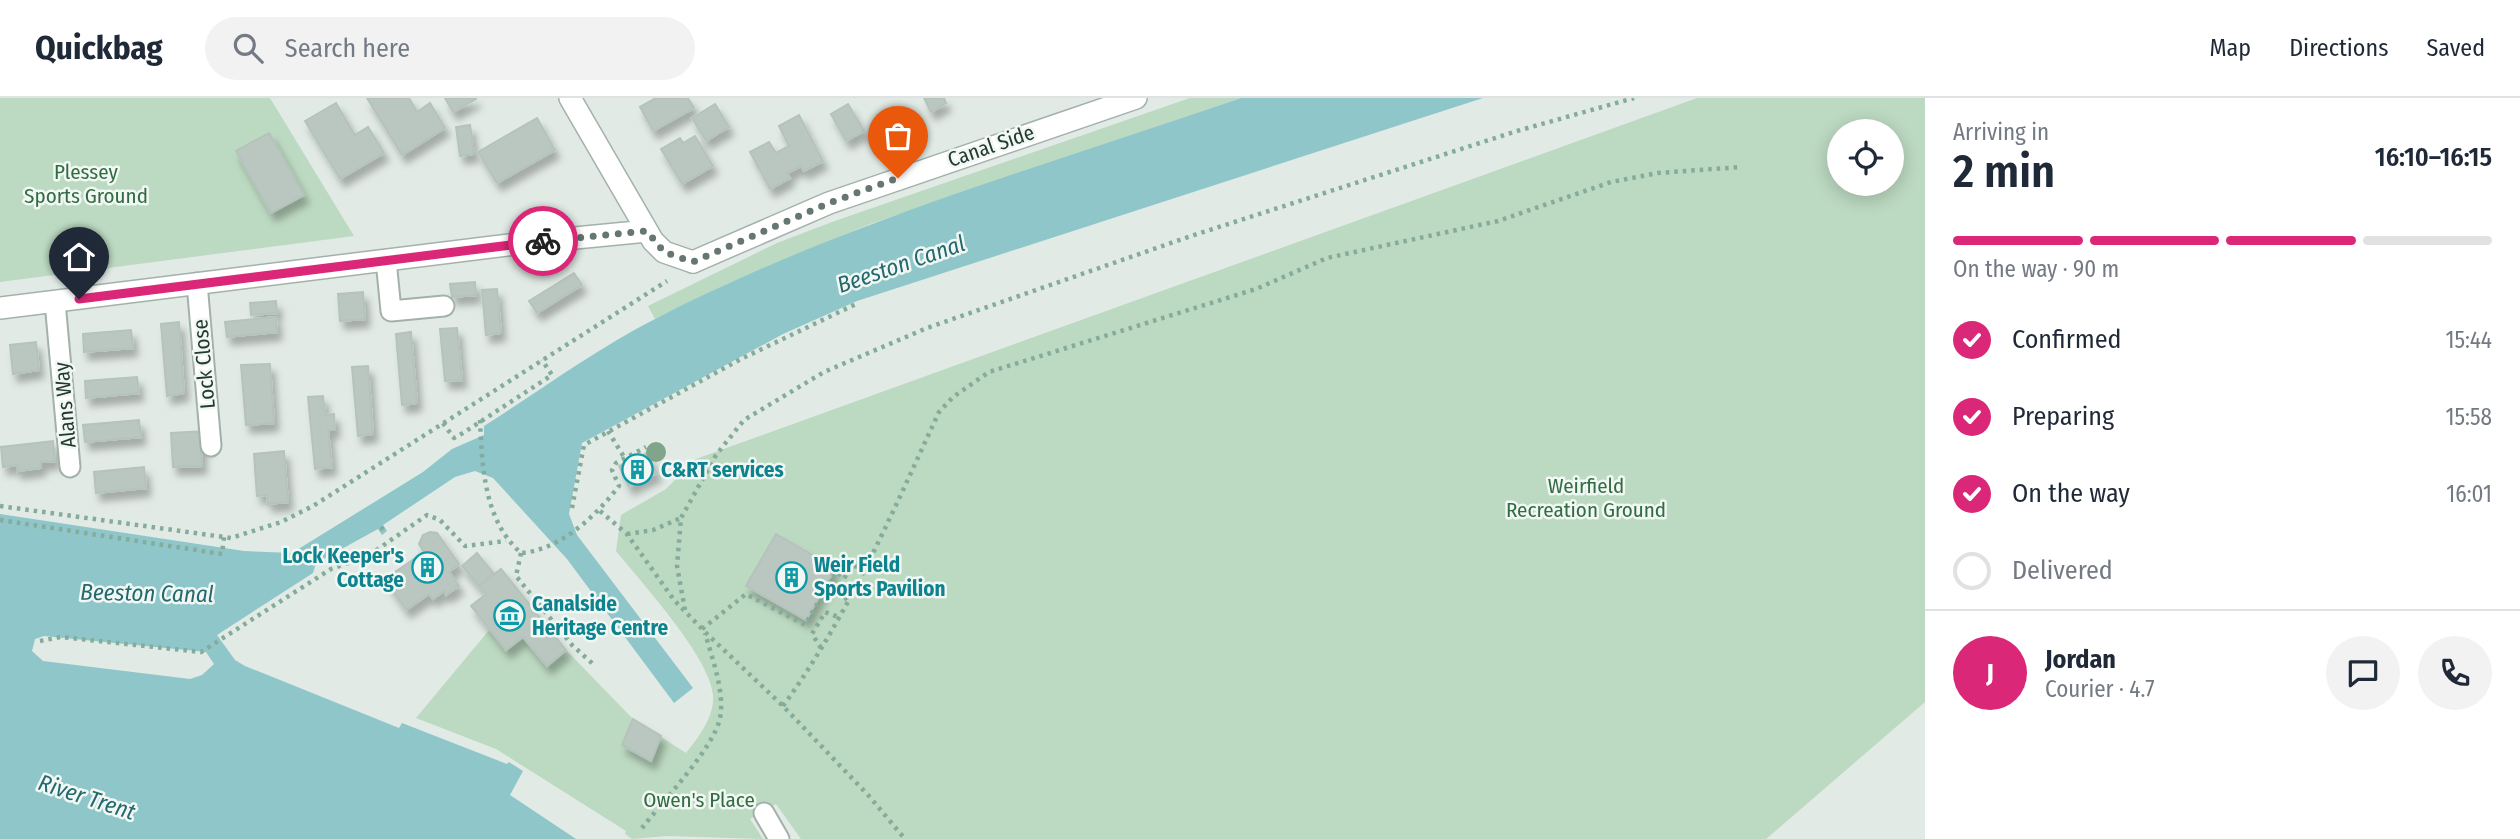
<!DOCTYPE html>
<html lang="en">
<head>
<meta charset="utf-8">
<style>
	:root { --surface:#fff; --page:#f2f2f3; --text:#1f2937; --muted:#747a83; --line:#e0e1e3; --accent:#db2777 }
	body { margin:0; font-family:"Fira Sans Condensed",sans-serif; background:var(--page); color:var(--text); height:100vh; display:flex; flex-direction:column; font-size:26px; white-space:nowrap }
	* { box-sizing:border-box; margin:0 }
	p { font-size:23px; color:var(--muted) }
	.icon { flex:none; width:38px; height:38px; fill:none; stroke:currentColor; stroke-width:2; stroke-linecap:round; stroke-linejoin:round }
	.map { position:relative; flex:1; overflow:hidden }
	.panel { display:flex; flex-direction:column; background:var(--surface); width:595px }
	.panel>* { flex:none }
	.controls { position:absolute; left:1827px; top:21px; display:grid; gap:14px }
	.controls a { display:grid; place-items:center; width:77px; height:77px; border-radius:50%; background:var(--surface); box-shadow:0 4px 18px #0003; font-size:35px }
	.pin { position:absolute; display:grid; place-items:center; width:60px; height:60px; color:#fff; margin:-72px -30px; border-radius:50% 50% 50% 0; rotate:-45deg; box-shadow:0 0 7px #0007 }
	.pin .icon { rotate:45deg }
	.courier { position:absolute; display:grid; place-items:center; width:70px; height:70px; margin:-35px; border:5px solid #db2777; border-radius:50%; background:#fff; color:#222; box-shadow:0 2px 9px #0007 }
	.headline em { font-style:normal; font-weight:600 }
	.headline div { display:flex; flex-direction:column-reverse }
	.headline { display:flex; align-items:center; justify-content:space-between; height:119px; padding:0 28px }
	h1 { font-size:46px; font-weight:600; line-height:52px }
	.bar { display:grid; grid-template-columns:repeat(4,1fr); gap:10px 7px; align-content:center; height:84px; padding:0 28px }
	.bar i { height:9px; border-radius:5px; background:var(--line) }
	.bar .selected { background:var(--accent) }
	.bar p { grid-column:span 4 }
	.line { display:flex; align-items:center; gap:18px; padding:0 28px; border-top:2px solid var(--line) }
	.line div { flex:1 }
	.round { display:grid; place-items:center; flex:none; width:74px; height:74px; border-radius:37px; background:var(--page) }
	ol { padding:0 28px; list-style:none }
	li { display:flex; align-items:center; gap:21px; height:77px }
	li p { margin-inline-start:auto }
	li .icon { padding:7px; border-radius:50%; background:var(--accent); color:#fff; stroke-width:4 }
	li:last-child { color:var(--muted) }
	li i { width:38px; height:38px; border:4px solid var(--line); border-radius:50% }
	header { display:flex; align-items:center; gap:42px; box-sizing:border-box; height:98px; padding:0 35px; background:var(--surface); border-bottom:2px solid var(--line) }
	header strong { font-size:33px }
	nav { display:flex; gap:38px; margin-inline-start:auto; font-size:24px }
	.search { width:490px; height:63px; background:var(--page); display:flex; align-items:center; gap:18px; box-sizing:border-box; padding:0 24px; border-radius:38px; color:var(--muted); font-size:26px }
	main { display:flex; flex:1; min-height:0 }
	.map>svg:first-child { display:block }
	.green { fill:#bcd9c1; fill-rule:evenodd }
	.water { fill:#8ec6ca; fill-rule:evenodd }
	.building { fill:#bac7c1; stroke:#b4c3bb; stroke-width:2; filter:url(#shadow) }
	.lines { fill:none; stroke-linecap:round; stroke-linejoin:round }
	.service-casing { stroke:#a4b1ab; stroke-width:23 }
	.minor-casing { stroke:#a4b1ab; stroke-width:24 }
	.tertiary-casing { stroke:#a4b1ab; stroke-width:24 }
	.path { stroke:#85ab9b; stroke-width:4.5; stroke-dasharray:3.5 5; stroke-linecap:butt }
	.service { stroke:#fff; stroke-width:19 }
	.minor { stroke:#fff; stroke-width:21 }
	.tertiary { stroke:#fff; stroke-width:21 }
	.tree { fill:#80a58b }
	.done { stroke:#667770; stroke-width:7; stroke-dasharray:0 12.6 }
	.route { stroke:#db2777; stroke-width:9 }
	.labels { text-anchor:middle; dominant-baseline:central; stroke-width:5; stroke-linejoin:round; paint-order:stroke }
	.street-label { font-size:21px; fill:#233931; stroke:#f1f7f3 }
	.park-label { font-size:21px; fill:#316c42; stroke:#f1f7f3 }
	.culture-label { font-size:21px; font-weight:bold; fill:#0d838f; stroke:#f1f7f3; text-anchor:start }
	.water-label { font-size:23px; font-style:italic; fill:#23696f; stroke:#f1f7f3 }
</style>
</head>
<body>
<header>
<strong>Quickbag</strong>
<div class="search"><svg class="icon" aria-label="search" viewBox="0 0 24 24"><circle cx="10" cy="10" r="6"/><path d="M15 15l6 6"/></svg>Search here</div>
<nav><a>Map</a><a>Directions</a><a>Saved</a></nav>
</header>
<main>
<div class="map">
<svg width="1925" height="741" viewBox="0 0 1925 741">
	<defs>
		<filter id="shadow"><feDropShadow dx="4.5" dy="8" stdDeviation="3.5" flood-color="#0004"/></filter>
	</defs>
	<rect width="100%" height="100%" fill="#e1eae5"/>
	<path class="green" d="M 0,0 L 270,0 L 354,138 L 0,184 Z
		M 1190,0 L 1241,0 L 870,126 L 729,185 L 655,221 L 648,208 L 777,145 L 832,124 Z
		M 1697,0 L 1925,0 L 1925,604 L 1766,741 L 801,741 L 776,706 L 750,721 L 763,741 L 667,738 L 632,741 L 625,736 L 626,733 L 496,651 L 416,620 L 490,531 L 506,552 L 523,539 L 547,568 L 566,552 L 633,621 L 686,655 C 698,640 715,618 713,597 C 710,559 641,484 616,453 L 621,417 L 666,391 L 696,361 ZM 1839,33 L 1892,33 L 1892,86 L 1839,86 Z"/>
	<path class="water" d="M 1241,0 L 1483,0 L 857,203 L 783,236 L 582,345 L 569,416 L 577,437 L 693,590 L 674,605 L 567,461 L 493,380 L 475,373 L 455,379 L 383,427 L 387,433 L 382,437 L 378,431 L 316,465 L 313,475 L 217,537 L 235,562 L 245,568 L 399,630 L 402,625 L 507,666 L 509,664 L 523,673 L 510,697 L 576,741 L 0,741 L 0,416 L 244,453 L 292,455 L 423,374 L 452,351 L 484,337 L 484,328 C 541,292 596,251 655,221 C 841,125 1044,68 1241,0 ZM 44,538 L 206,554 L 214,566 L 202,577 L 190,581 L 43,563 L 32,553 L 35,541 Z"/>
	<path class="building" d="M 367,0 L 409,0 L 417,14 L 430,5 L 445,30 L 402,57 Z
		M 445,0 L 475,0 L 476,1 L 453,14 Z
		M 656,0 L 688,0 L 694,10 L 653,33 L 640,9 Z
		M 924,0 L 944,0 L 946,5 L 931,14 Z
		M 336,5 L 355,37 L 368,29 L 384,55 L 340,81 L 305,23 Z
		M 715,6 L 729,29 L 706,43 L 692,20 Z
		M 848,6 L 864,33 L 846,43 L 831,16 Z
		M 799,17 L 823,63 L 804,73 L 801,68 L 787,75 L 790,80 L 770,91 L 750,54 L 769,44 L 776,55 L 789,48 L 779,28 Z
		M 537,20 L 555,52 L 497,85 L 478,54 Z
		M 470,27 L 474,56 L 460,58 L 456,29 Z
		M 269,35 L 304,97 L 271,115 L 236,53 Z
		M 695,38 L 713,68 L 682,86 L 661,51 L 680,40 L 683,45 Z
		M 574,175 L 582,187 L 537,215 L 529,203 Z
		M 475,184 L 476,197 L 452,199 L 450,186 Z
		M 497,191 L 501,235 L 486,237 L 482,192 Z
		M 363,194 L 365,221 L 340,223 L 338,196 Z
		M 276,203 L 277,215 L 251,217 L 250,205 Z
		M 276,219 L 277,234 L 227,239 L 225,224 Z
		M 179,224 L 184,295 L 167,298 L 161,226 Z
		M 457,230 L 462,282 L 445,283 L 440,231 Z
		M 131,232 L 133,250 L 84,254 L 83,236 Z
		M 411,234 L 417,305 L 402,307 L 396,236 Z
		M 36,244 L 39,272 L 13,276 L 10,247 Z
		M 270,266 L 274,325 L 246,327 L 241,267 Z
		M 368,268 L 373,336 L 358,338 L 352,269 Z
		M 137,279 L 139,295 L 86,300 L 85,283 Z
		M 323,298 L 325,317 L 334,316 L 335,332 L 328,332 L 332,369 L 315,371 L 308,299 Z
		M 139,322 L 141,339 L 85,344 L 83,327 Z
		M 206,333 L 207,349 L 201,349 L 202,368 L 173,369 L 171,335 Z
		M 53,343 L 55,363 L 40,364 L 41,370 L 17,373 L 17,367 L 3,369 L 1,349 Z
		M 284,353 L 288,404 L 268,406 L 267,397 L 257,398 L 254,356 Z
		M 647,355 L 657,375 L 629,389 L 619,368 Z
		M 144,369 L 146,390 L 96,395 L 94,374 Z
		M 430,434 L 437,435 L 459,466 L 449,474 L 459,488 L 446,497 L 444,493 L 433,501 L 429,496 L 406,512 L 385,481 L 424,454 L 419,446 L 423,437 Z
		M 776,436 L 835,470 L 806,522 L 746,488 Z
		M 477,455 L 494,476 L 479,488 L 462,468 Z
		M 501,471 L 566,552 L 547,568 L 523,539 L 506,552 L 471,508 L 486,496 L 479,488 Z
		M 633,621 L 661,638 L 651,663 L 622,647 Z"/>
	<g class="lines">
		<defs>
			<path id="service" d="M 386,162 L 391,213 L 444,208
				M 197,185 L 211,348
				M 55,204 L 70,369
				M 764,715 L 779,741"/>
			<path id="minor" d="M 570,0 L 653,143 L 664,154 L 693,164
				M 0,210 L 524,145 L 647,133"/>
			<path id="tertiary" d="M 693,164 L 829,105 L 1136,0"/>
		</defs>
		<use href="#service" class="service-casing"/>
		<use href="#minor" class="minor-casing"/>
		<use href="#tertiary" class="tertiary-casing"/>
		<path class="path" d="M 480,322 C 482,368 484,423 521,455 C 560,452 596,418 619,388 L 612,372 L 616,365 L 646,349
			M 443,325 L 454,340 L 463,335 L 552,277 L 542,262
			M 608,333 L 624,359
			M 0,408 L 231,440 L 281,424 L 313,408 L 667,183
			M 572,410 L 584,347 L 741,261 L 856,206
			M 600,413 L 627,436 L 674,502 L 705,534 L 783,608 L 869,698 L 905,741
			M 0,422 L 222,456 L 224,439
			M 381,429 L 385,434
			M 627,436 L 653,432 L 681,420
			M 521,455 L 516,478 L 572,547 L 593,566
			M 847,502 L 839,490 L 851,468 L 863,469
			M 685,512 L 677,468 L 681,420 L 716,357 L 744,322 L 824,274 L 927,230 L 1191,138 L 1517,33 L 1634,0
			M 702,531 L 746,496 L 805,527 L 836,474 L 845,480
			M 40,543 L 61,539 L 201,554 L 331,471 L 368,458 L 427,417 L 440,422 L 465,448 L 506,443
			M 821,550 L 812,536 L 825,514 L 838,519
			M 783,608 C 848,519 893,413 939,314 L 953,299 L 989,274 L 1256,191 L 1327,160 L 1498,123 L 1611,84 L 1658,75 L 1741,69
			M 642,730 C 662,704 714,650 720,620 C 725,594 712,560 705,535"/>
		<use href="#service" class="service"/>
		<use href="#minor" class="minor"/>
		<use href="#tertiary" class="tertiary"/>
	</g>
	<circle class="tree" cx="656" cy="354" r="10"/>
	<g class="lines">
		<path class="done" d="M 543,143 L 647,133 L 664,154 L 693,164 L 829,105 L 898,80"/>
		<path class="route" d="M 79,201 L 543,143"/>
	</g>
	<defs>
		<symbol id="building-ring" viewBox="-11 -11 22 22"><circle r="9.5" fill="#f1f7f3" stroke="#0f9aa8" stroke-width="1.5"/><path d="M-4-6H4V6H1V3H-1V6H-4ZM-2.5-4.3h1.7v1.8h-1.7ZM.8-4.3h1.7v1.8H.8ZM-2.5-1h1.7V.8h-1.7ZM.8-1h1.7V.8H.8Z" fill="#0f9aa8"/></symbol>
		<symbol id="museum-ring" viewBox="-11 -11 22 22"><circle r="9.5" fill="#f1f7f3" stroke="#0f9aa8" stroke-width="1.5"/><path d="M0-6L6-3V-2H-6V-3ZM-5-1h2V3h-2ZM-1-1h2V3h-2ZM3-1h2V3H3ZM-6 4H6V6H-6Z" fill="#0f9aa8"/></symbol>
	</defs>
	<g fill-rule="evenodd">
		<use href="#building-ring" x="620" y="354" width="35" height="35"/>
		<use href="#building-ring" x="410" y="452" width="35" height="35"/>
		<use href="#building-ring" x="774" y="462" width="35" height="35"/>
		<use href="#museum-ring" x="492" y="500" width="35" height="35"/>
	</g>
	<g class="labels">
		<g class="street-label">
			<text transform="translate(991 48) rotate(-19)">Canal Side</text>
			<text transform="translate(204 266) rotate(-95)">Lock Close</text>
			<text transform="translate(65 307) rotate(-95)">Alans Way</text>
		</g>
		<g class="park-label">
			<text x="86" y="74">Plessey<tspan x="86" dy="24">Sports Ground</tspan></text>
			<text x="1586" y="388">Weirfield<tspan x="1586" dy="24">Recreation Ground</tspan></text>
			<text x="699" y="702">Owen's Place</text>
		</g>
		<g class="culture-label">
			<text x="661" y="372">C&amp;RT services</text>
			<text x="404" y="458" text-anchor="end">Lock Keeper's<tspan x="404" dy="24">Cottage</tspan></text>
			<text x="814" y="467">Weir Field<tspan x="814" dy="24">Sports Pavilion</tspan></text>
			<text x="532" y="506">Canalside<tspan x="532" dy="24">Heritage Centre</tspan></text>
		</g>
		<g class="water-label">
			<text transform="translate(901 166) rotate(-19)">Beeston Canal</text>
			<text transform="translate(147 495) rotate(1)">Beeston Canal</text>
			<text transform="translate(87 699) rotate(18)">River Trent</text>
		</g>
	</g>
</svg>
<div class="controls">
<a><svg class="icon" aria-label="locate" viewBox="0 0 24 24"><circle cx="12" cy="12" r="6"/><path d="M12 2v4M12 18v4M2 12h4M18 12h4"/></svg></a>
</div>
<div class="pin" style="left:898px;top:80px;background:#ea580c"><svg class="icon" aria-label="bag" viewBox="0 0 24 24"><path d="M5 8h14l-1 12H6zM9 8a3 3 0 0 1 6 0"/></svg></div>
<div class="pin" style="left:79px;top:201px;background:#1f2937"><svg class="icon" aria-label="home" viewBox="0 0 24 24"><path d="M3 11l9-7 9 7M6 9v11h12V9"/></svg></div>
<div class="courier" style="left:543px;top:143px"><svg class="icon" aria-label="bike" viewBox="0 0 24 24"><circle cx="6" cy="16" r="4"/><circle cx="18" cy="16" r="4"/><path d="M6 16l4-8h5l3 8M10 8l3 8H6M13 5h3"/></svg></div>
</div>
<section class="panel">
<div class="headline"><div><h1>2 min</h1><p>Arriving in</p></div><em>16:10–16:15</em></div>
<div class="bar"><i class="selected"></i><i class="selected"></i><i class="selected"></i><i></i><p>On the way · 90 m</p></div>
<ol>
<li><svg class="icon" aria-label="check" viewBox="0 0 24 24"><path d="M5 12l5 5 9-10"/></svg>Confirmed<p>15:44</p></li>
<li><svg class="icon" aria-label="check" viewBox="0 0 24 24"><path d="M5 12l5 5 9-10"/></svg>Preparing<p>15:58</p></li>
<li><svg class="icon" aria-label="check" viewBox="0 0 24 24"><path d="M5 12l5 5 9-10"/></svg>On the way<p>16:01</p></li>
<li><i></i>Delivered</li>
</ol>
<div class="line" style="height:126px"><b class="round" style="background:var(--accent);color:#fff">J</b><div><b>Jordan</b><p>Courier · 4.7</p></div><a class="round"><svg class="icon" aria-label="chat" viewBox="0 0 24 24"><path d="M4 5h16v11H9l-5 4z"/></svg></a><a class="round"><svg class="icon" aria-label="phone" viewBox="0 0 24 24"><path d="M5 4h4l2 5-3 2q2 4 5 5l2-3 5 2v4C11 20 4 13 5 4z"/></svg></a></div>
</section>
</main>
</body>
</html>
